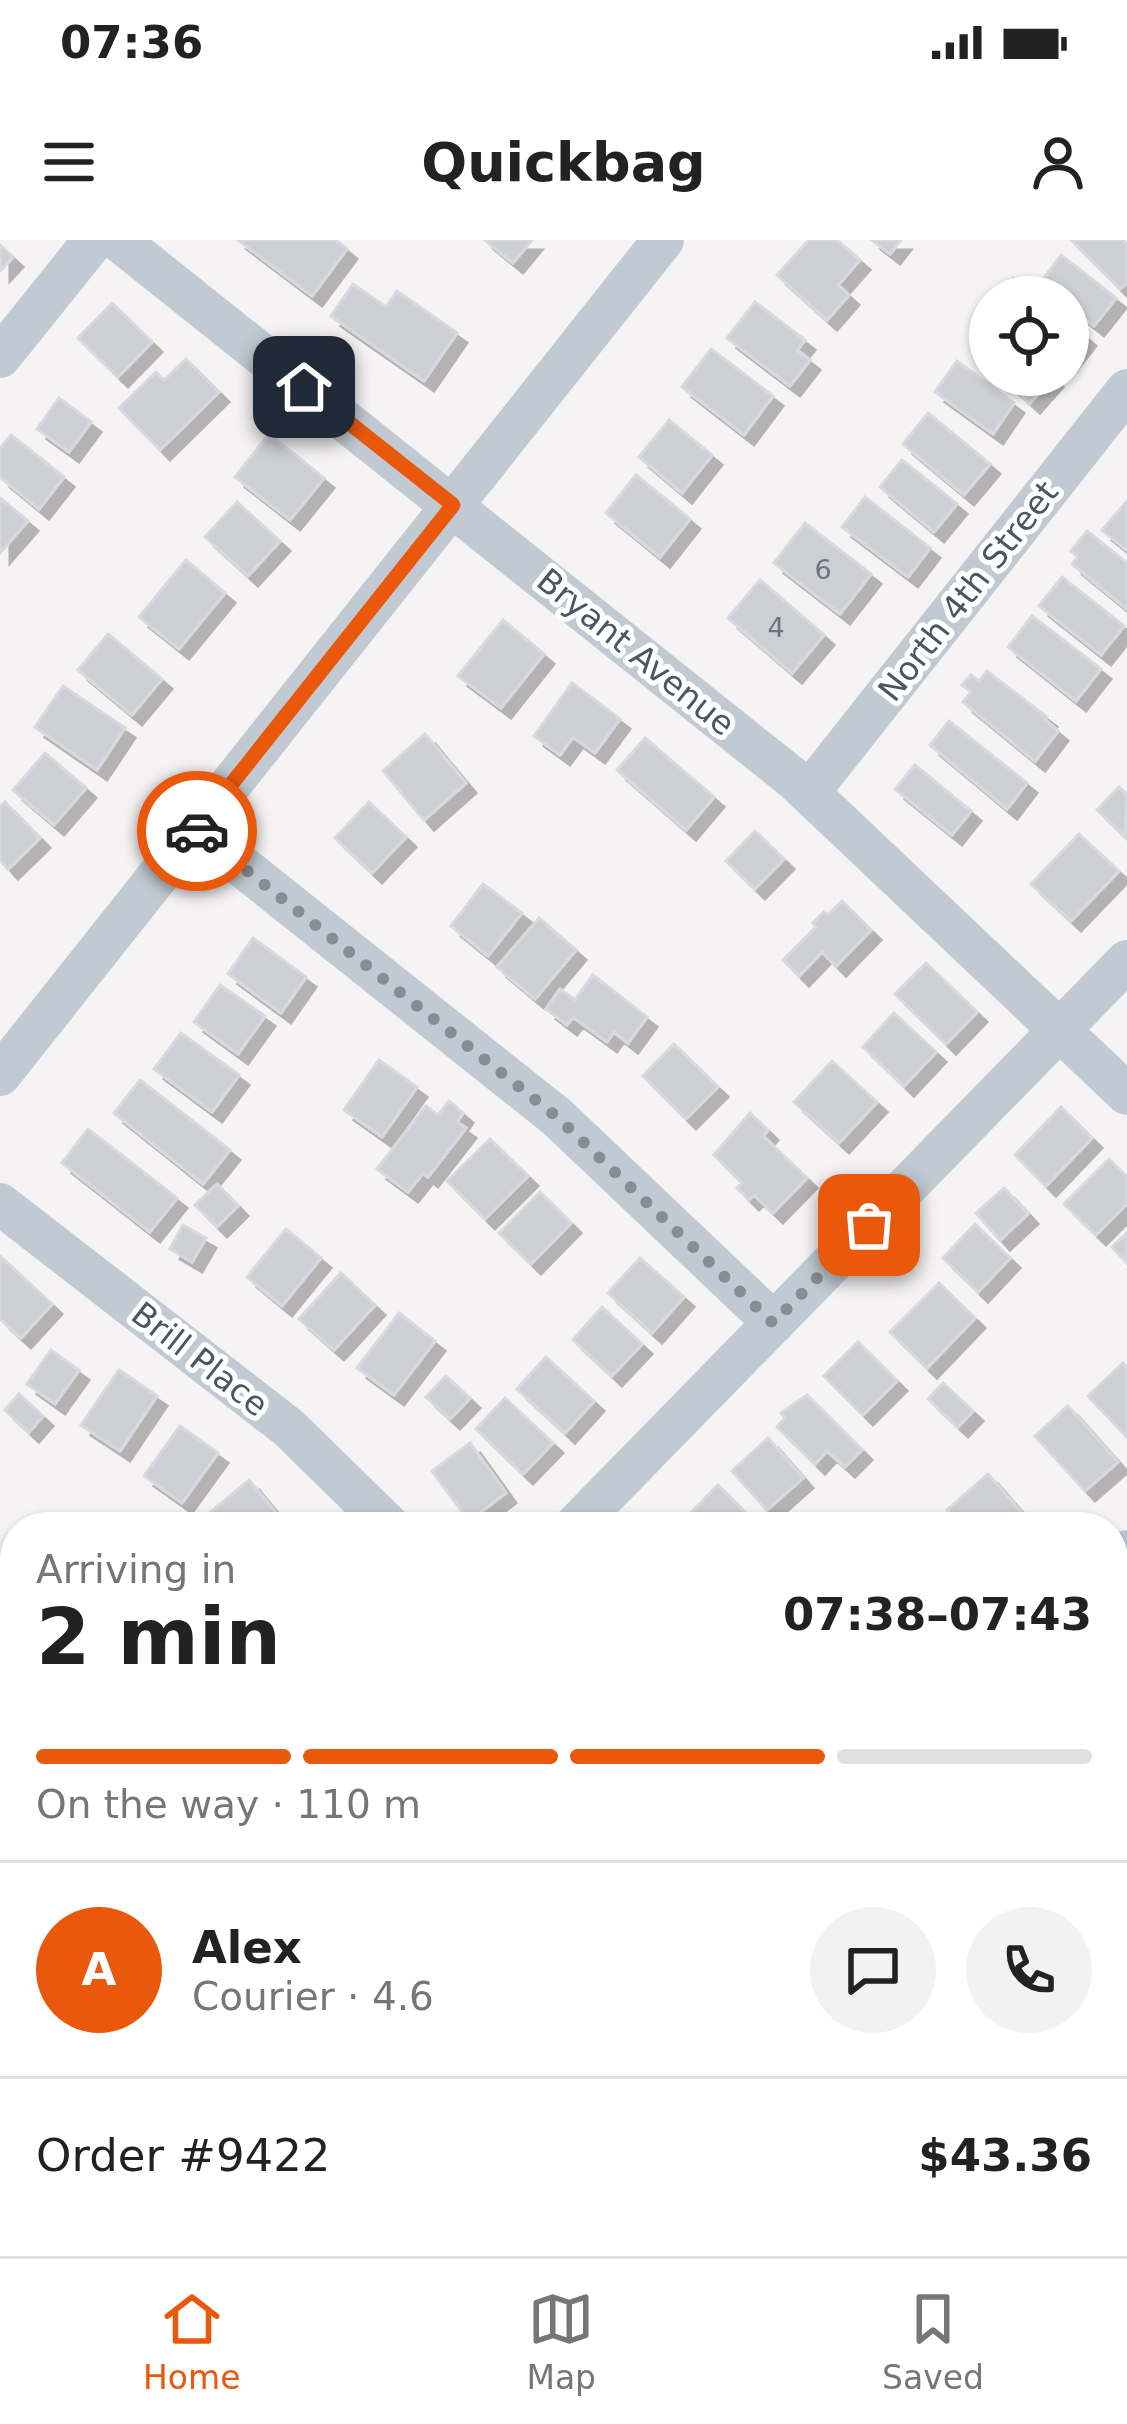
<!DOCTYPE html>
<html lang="en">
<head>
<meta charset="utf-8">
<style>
	:root { --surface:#fff; --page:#f2f2f2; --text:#222; --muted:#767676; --line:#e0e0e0; --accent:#ea580c }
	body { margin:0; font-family:"DejaVu Sans",sans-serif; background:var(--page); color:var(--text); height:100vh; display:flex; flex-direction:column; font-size:45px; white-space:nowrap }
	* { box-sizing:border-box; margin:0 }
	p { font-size:39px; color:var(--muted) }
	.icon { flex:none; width:66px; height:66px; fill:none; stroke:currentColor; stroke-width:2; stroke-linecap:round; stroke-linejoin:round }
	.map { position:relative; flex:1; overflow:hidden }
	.sheet { position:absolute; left:0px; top:1272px; width:1128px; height:744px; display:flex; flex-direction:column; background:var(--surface); border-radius:48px 48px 0 0; box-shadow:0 3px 9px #0004 }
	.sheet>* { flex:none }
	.fabs { position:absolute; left:969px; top:36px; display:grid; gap:24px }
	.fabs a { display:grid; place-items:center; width:120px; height:120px; border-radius:50%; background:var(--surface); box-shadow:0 3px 9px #0004; font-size:60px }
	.pin { position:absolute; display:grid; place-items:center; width:102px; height:102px; color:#fff; margin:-51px; border-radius:24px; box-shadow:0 6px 18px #0006 }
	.courier { position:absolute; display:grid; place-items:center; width:120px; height:120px; margin:-60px; border:9px solid #ea580c; border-radius:50%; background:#fff; color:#222; box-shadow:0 3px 15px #0007 }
	.headline em { font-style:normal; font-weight:700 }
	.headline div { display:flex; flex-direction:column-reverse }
	.headline { display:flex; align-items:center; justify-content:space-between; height:204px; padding:0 36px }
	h1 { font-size:78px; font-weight:700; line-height:90px }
	.bar { display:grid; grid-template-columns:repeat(4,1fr); gap:18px 12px; align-content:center; height:144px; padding:0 36px }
	.bar i { height:15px; border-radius:9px; background:var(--line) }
	.bar .selected { background:var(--accent) }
	.bar p { grid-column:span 4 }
	.line { display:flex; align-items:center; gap:30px; padding:0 36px; border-top:3px solid var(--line) }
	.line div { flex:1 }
	.round { display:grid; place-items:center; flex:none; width:126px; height:126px; border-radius:63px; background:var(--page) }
	.status { display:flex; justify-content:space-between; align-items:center; height:84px; padding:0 60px; background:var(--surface); direction:ltr }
	.status svg { height:33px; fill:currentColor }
	header { display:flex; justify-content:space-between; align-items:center; height:156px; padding:0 36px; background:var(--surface); font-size:54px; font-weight:700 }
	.menu { display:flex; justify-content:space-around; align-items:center; height:168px; border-top:3px solid var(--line); background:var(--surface); font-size:33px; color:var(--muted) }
	.menu a { display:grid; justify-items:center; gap:6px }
	.menu .selected { color:var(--accent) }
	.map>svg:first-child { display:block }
	.building { fill:#cdcfd5; stroke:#d7d9de; stroke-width:3; filter:url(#shadow) }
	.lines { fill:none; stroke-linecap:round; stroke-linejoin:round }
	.minor { stroke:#c1cad2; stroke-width:42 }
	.done { stroke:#868d94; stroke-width:12; stroke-dasharray:0 21.6 }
	.route { stroke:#ea580c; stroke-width:15 }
	.labels { text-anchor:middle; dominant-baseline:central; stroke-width:10; stroke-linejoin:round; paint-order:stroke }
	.number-label { font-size:27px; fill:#6b747e }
	.street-label { font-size:33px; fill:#4a5661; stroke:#fff }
</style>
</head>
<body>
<div class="status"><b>07:36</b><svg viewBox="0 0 49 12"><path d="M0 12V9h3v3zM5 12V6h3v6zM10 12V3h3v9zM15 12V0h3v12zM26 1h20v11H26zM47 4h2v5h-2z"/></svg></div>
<header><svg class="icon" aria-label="menu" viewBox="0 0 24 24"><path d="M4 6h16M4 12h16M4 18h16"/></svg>Quickbag<svg class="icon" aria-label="person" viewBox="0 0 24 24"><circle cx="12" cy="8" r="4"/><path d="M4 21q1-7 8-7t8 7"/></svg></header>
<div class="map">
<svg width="1127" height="2016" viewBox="0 0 1127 2016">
	<defs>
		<filter id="shadow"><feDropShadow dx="10" dy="10" stdDeviation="0" flood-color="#0004"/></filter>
	</defs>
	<rect width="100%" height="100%" fill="#f5f3f3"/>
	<path class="building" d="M 238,0 L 336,0 L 347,9 L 312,56 Z
		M 485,0 L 532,0 L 513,23 Z
		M 809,0 L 837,0 L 860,20 L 838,45 L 849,55 L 827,80 L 777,35 Z
		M 872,0 L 901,0 L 890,14 Z
		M 1071,0 L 1123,0 L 1127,4 L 1127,43 L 1120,49 Z
		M 0,5 L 13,17 L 0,31 Z
		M 1061,15 L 1116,58 L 1094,86 L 1068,65 L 1068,57 L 1058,57 L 1040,43 Z
		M 1013,38 L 1037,57 L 998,57 Z
		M 353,44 L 386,67 L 397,51 L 457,93 L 424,141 L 331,76 Z
		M 755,62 L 805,100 L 797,110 L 810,120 L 790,146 L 727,98 Z
		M 112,63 L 152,102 L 118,137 L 78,98 Z
		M 1068,81 L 1086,96 L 1068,119 Z
		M 990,101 L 990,126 L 977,115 Z
		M 711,109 L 773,156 L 744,195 L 682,147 Z
		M 186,119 L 219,152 L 160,210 L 119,168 L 156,132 L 164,140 Z
		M 957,121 L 1014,163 L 993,194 L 935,152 Z
		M 999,135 L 1051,135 L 1053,137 L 1030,163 Z
		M 59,158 L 91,182 L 69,212 L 37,189 Z
		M 928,173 L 990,224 L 964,255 L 903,204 Z
		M 669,180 L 712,215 L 682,253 L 639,217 Z
		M 269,194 L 324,238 L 290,280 L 235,237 Z
		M 11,195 L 64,237 L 39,269 L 0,237 L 0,208 Z
		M 902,220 L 957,264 L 934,292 L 880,247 Z
		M 636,235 L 690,279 L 660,317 L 606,273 Z
		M 865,257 L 930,308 L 908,337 L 842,287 Z
		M 0,258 L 28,281 L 0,313 Z
		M 1127,261 L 1127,310 L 1102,290 Z
		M 237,262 L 280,301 L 248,336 L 205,297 Z
		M 805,283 L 871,334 L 840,374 L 774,323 Z
		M 1087,291 L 1127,323 L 1127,369 L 1072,324 L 1078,317 L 1071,311 Z
		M 186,320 L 225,353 L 179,409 L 139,377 Z
		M 1062,337 L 1124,386 L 1101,415 L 1039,366 Z
		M 760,340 L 824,395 L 792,433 L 728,378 Z
		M 1032,376 L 1101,429 L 1076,461 L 1008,407 Z
		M 503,380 L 544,414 L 501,468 L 458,436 Z
		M 108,394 L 162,439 L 132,475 L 78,430 Z
		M 987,431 L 1047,477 L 1045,480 L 1058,491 L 1035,521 L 963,462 L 971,452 L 962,445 L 971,435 L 979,441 Z
		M 572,443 L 620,479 L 595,513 L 573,497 L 560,515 L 534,496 Z
		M 63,446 L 125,488 L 97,530 L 35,487 Z
		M 949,481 L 1027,543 L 1007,569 L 930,505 Z
		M 425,494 L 466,543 L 424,580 L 383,531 Z
		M 645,498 L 714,557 L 686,590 L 617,530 Z
		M 45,513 L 86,548 L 54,585 L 13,550 Z
		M 915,525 L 971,571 L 952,595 L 895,549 Z
		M 1119,547 L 1127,554 L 1125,596 L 1097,570 Z
		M 5,562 L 40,598 L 8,629 L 0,620 L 0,567 Z
		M 369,562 L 406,597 L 372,633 L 335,598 Z
		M 755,591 L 784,619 L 755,649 L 726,621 Z
		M 1079,594 L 1119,631 L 1071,681 L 1031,644 Z
		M 483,644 L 522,673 L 488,716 L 451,686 Z
		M 842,661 L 871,690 L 836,726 L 822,712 L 799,736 L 783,720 L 816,687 L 813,683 L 824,672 L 828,675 Z
		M 539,678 L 576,710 L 535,759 L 497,727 Z
		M 253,698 L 306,737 L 281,773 L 228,734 Z
		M 926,723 L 977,772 L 946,804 L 895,754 Z
		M 593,735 L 647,777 L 628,803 L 614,792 L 607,802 L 573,777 L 567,785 L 546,769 L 560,749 L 575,760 Z
		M 220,745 L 265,776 L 238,814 L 194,782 Z
		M 894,773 L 936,812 L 904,846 L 863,807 Z
		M 181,793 L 239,835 L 212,872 L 154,829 Z
		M 674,804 L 718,847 L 686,879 L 643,836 Z
		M 379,820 L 417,847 L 382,897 L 344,870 Z
		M 832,821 L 877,862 L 839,903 L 794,862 Z
		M 140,840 L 230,910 L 203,944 L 114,873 Z
		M 449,861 L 463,873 L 457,882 L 466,888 L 428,937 L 423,933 L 408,952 L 377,929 L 426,866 L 438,875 Z
		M 1061,867 L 1092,898 L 1046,946 L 1015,915 Z
		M 750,873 L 768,890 L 763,896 L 807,938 L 773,973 L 754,955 L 749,960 L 737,948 L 742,943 L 714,915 Z
		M 88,889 L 177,958 L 150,992 L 62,923 Z
		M 490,899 L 528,936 L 485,979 L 447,941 Z
		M 1109,919 L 1127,937 L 1127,964 L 1096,995 L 1064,964 Z
		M 217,944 L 238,966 L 217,987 L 195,965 Z
		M 1004,948 L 1028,974 L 1000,1000 L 976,973 Z
		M 540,952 L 571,983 L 531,1024 L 499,993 Z
		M 975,984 L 1010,1018 L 978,1052 L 943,1018 Z
		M 183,985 L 206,998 L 192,1022 L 170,1009 Z
		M 286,989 L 321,1018 L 282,1066 L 247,1037 Z
		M 1127,993 L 1127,1023 L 1112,1007 Z
		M 0,1016 L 52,1064 L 21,1098 L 0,1079 Z
		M 640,1018 L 684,1057 L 652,1093 L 608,1053 Z
		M 341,1033 L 375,1065 L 334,1110 L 299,1079 Z
		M 939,1043 L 975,1078 L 927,1128 L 890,1092 Z
		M 602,1067 L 642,1104 L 612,1136 L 573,1100 Z
		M 399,1073 L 435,1101 L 394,1155 L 357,1128 Z
		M 858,1102 L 897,1141 L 863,1175 L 824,1136 Z
		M 51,1110 L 79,1130 L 55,1164 L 27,1144 Z
		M 546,1117 L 594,1161 L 565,1193 L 517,1149 Z
		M 1123,1123 L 1127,1128 L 1127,1197 L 1088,1156 Z
		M 119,1130 L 157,1156 L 120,1211 L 81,1185 Z
		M 446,1136 L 470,1158 L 450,1179 L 426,1157 Z
		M 943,1143 L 973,1171 L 958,1187 L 928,1159 Z
		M 19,1154 L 43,1176 L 29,1192 L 5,1170 Z
		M 807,1155 L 862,1210 L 845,1227 L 827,1211 L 815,1224 L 777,1187 L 785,1178 L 781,1173 Z
		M 505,1158 L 553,1203 L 523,1234 L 476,1189 Z
		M 1068,1166 L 1118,1222 L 1085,1251 L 1035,1196 Z
		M 180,1186 L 218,1213 L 182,1263 L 144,1236 Z
		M 768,1198 L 803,1238 L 767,1270 L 732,1231 Z
		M 470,1203 L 506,1253 L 469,1281 L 432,1231 Z
		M 988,1234 L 1034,1287 L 961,1287 L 947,1270 Z
		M 249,1240 L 277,1274 L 262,1287 L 217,1287 L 207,1275 Z
		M 718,1245 L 758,1285 L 755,1287 L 692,1287 L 685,1279 Z
		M 15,1344 L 15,1396 L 0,1383 L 0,1362 Z
		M 1127,1419 L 1127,1443 L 1115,1432 Z
		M 1113,1446 L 1127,1461 L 1127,1491 L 1113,1503 Z
		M 7,1655 L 15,1662 L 15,1723 L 0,1709 L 0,1662 Z
		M 1119,1724 L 1127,1734 L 1127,1798 L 1124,1801 L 1113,1788 L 1113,1729 Z
		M 0,1736 L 15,1750 L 15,1769 L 0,1785 Z
		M 15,1972 L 15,2001 L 39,2001 L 23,2016 L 5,2016 L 0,2011 L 0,1986 Z
		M 249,2001 L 267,2001 L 282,2016 L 235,2016 Z
		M 307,2001 L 354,2001 L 360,2007 L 352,2016 L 322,2016 Z
		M 549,2001 L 563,2016 L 531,2016 L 548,2001 Z
		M 588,2001 L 631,2001 L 619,2016 L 605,2016 Z
		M 858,2001 L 914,2001 L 927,2016 L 871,2016 Z"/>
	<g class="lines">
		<path class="minor" d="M 118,0 L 794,539 L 1127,854
			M 0,117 L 94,0
			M 809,552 L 1127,150
			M 195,589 L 557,877 L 774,1083
			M 0,835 L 663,0
			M 0,964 L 289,1188 L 390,1287
			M 574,1287 L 1127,721
			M 1113,1326 L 1127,1311
			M 0,1487 L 15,1501
			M 0,1877 L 15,1861
			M 1113,1918 L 1127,1904
			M 440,2016 L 455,2001
			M 1018,2016 L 1032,2001"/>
	</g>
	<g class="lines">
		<path class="done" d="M 197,591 L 557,877 L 773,1083 L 869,985"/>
		<path class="route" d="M 197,591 L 195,590 L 453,265 L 304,147"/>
	</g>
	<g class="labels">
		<g class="number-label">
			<text x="823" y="329">6</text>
			<text x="776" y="387">4</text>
		</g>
		<g class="street-label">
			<text transform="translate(968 351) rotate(-52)">North 4th Street</text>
			<text transform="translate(636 412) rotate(39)">Bryant Avenue</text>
			<text transform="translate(200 1119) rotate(38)">Brill Place</text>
		</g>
	</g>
</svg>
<div class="fabs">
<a><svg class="icon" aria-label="locate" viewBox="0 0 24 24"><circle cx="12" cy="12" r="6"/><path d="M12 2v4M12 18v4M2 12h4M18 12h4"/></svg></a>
</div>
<div class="pin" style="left:869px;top:985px;background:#ea580c"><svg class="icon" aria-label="bag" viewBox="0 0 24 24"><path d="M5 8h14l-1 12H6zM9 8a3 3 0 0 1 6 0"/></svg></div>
<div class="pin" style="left:304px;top:147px;background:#1f2937"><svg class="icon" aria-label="home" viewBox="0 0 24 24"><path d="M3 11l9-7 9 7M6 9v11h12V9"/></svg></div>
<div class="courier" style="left:197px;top:591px"><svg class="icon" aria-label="car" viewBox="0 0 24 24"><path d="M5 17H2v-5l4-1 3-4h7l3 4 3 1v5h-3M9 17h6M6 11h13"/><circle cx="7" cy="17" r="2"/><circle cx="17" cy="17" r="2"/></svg></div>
<section class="sheet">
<div class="headline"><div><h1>2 min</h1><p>Arriving in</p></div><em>07:38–07:43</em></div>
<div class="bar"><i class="selected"></i><i class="selected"></i><i class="selected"></i><i></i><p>On the way · 110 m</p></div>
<div class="line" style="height:216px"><b class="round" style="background:var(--accent);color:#fff">A</b><div><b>Alex</b><p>Courier · 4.6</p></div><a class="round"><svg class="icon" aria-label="chat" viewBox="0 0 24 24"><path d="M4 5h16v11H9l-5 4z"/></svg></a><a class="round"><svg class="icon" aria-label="phone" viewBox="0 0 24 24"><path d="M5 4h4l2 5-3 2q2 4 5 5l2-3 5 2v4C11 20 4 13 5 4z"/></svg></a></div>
<div class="line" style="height:156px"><div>Order #9422</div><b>$43.36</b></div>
</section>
</div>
<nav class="menu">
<a class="selected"><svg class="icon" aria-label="home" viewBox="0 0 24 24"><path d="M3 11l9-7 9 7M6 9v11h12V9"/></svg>Home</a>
<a><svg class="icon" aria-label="map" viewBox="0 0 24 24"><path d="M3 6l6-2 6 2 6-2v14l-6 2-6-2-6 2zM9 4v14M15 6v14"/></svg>Map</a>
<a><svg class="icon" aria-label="saved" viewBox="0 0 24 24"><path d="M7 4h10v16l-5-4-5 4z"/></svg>Saved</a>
</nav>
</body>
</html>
